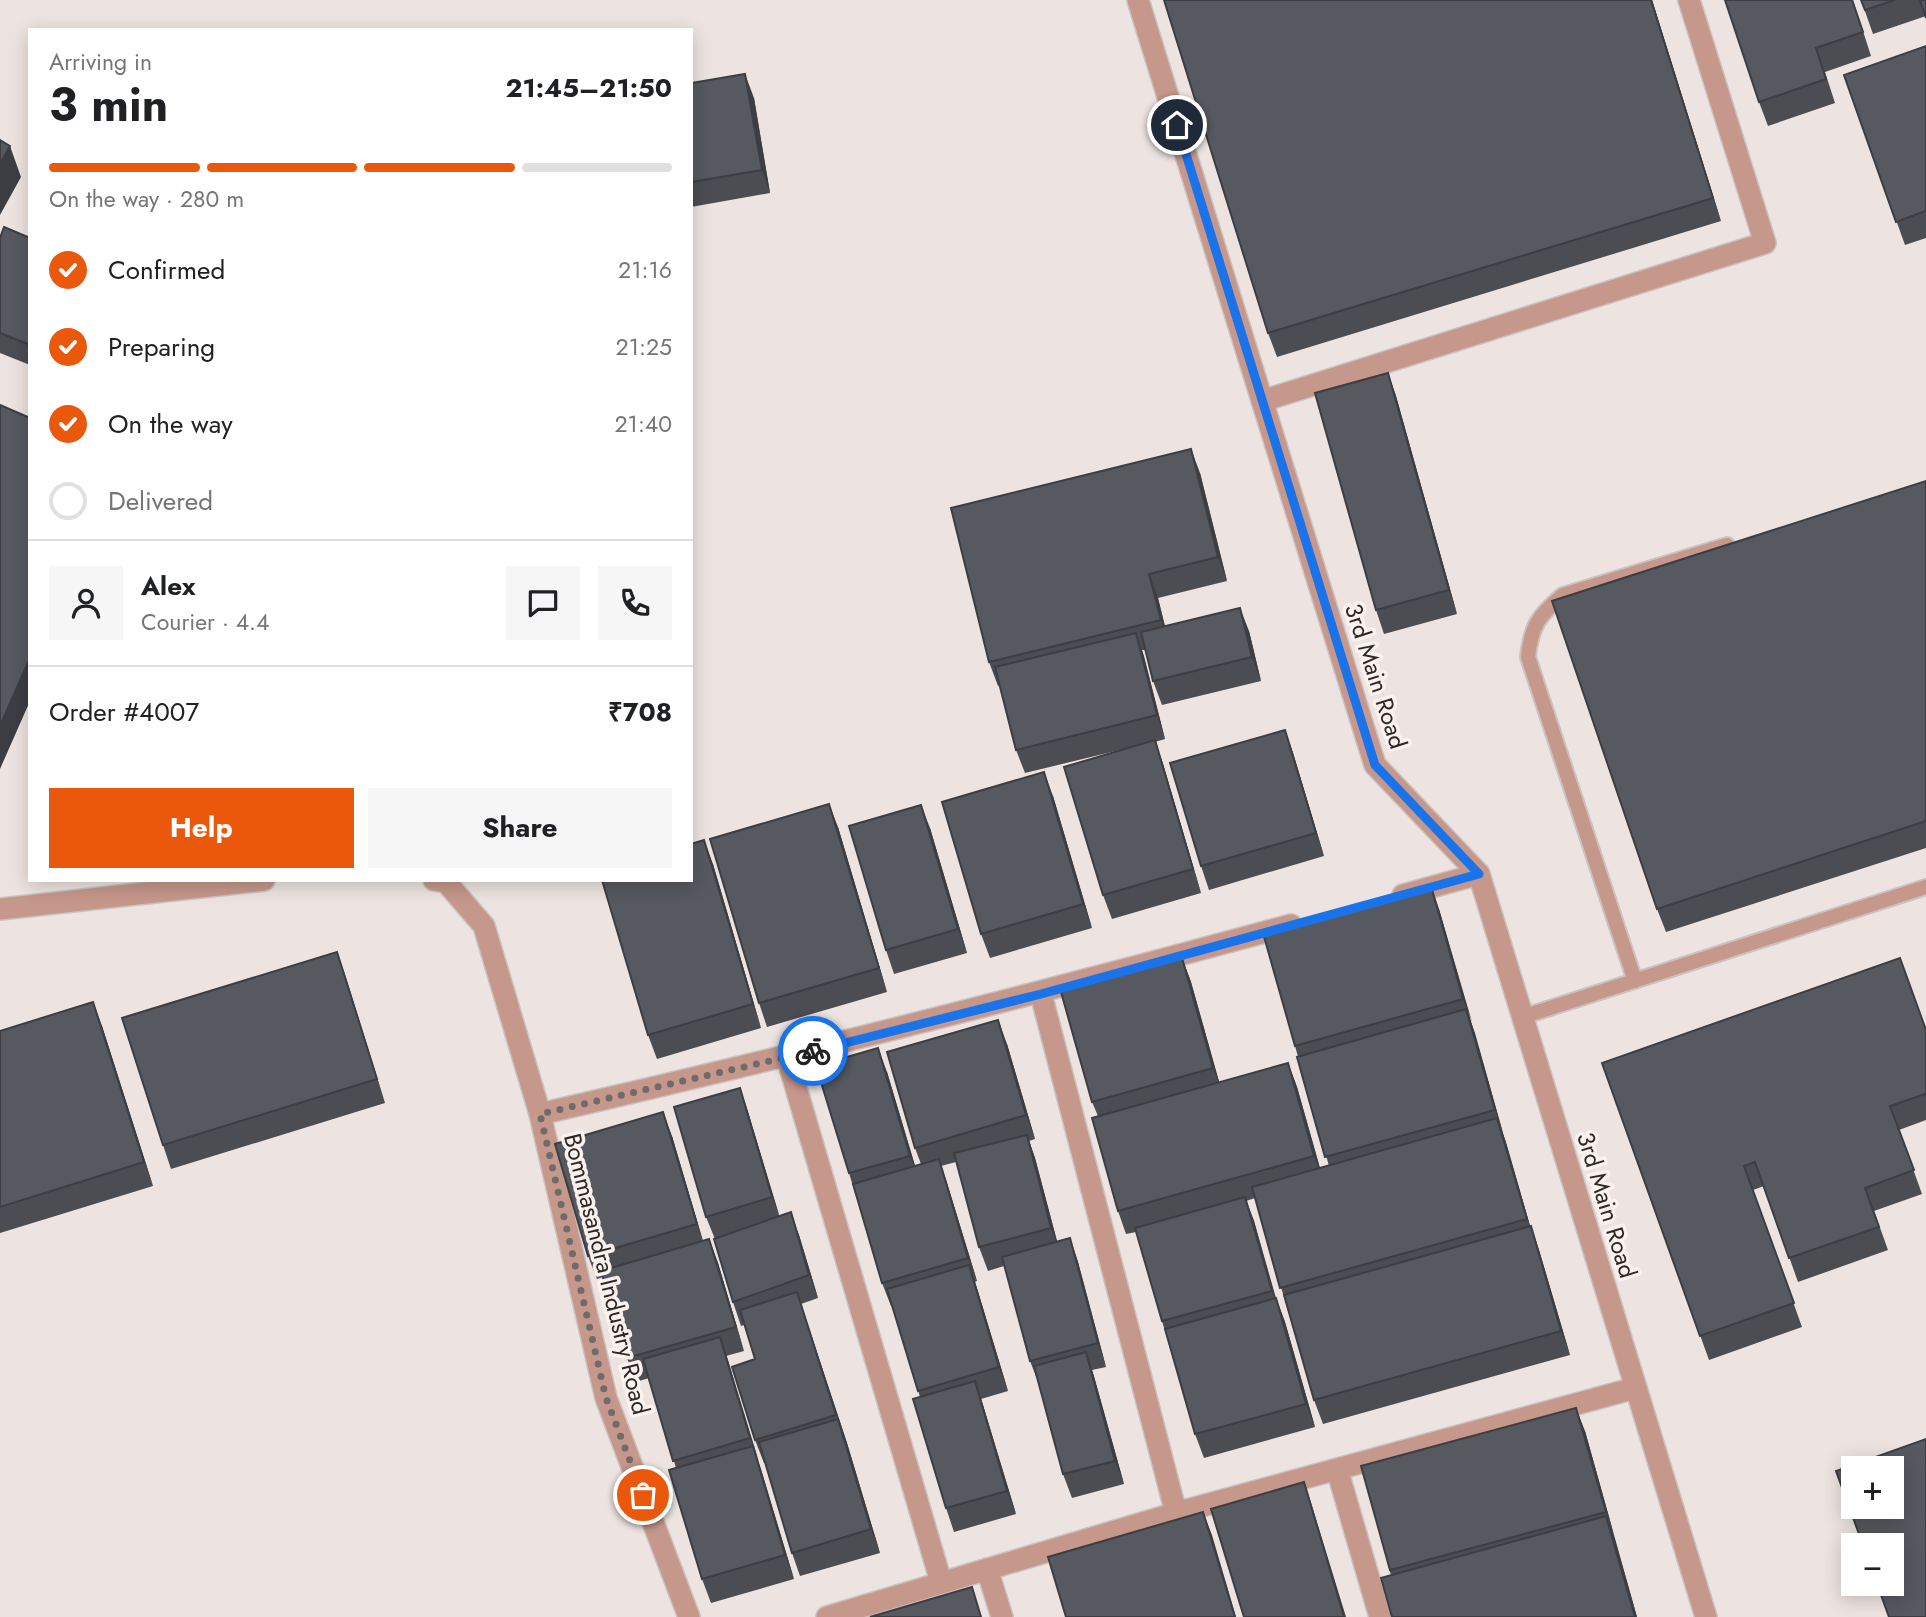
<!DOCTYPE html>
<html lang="en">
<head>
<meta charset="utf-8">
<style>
	:root { --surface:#fff; --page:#f6f6f6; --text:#202124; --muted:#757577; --line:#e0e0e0; --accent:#ea580c }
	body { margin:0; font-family:Jost,sans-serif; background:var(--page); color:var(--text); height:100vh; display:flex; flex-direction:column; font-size:26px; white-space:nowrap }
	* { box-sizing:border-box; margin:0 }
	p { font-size:23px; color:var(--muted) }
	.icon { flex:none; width:38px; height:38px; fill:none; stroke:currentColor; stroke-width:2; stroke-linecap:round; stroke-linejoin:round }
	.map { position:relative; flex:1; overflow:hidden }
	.sheet { position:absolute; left:28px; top:28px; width:665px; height:854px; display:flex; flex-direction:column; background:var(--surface); border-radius:0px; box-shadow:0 4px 18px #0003 }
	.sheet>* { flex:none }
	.fabs { position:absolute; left:1841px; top:1456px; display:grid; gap:14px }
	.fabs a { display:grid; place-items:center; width:63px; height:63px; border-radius:0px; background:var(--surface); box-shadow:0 4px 18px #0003; font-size:35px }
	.pin { position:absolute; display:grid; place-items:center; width:60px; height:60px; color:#fff; margin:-30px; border:4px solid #fff; border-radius:50%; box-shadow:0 2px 7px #0007 }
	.courier { position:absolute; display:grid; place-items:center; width:70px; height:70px; margin:-35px; border:5px solid #1a73e8; border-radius:50%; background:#fff; color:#222; box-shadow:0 2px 9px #0007 }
	.summary em { font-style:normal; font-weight:700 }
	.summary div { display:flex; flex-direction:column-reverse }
	.summary { display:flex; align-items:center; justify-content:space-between; height:119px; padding:0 21px }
	h1 { font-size:46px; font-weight:700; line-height:52px }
	.bar { display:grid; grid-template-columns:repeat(4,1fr); gap:10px 7px; align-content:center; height:84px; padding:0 21px }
	.bar i { height:9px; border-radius:5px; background:var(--line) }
	.bar .current { background:var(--accent) }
	.bar p { grid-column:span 4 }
	.line { display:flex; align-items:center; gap:18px; padding:0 21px; border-top:2px solid var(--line) }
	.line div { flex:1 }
	.round { display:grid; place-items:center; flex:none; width:74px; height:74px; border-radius:0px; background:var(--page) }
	ol { padding:0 21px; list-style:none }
	li { display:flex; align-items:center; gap:21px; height:77px }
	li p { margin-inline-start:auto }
	li .icon { padding:7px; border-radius:50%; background:var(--accent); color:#fff; stroke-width:4 }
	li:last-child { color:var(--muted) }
	li i { width:38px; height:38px; border:4px solid var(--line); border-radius:50% }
	.cta { display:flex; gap:14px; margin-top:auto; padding:14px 21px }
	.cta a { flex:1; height:80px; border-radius:0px; background:var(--accent); color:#fff; font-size:28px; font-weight:700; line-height:80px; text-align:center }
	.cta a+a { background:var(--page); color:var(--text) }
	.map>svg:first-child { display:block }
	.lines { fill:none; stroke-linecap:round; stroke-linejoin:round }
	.lane-casing { stroke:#cac2c0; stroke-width:18 }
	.street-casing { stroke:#cac2c0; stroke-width:24 }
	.lane { stroke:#c6978b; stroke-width:14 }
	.street { stroke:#c6978b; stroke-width:21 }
	.wall { fill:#4b4d53 }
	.shaded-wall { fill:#3d3e43 }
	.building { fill:#575960; stroke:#3d3e43; stroke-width:2; fill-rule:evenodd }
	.done { stroke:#706a68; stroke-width:7; stroke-dasharray:0 12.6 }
	.route { stroke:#1a73e8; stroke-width:9 }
	.labels { text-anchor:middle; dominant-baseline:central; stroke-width:7; stroke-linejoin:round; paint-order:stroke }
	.street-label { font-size:24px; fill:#2c2827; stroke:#fbf1ee }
</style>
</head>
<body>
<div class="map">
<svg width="1926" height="1617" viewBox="0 0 1926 1617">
	<rect width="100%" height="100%" fill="#ede4e1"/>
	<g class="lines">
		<defs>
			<path id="lane" d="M 1635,981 L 1528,657 C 1531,626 1539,615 1563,595 L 1727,545
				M 1522,1017 L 1926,887"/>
			<path id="street" d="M 1138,0 L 1375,765 L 1479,874 L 1706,1617
				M 1262,401 L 1765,243 L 1689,0
				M 434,880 L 446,882 L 484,926 L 540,1114 L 606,1398 L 689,1617
				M 1403,895 L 1479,874
				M 0,909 L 264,880
				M 1041,994 L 1176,1513
				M 787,1057 L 941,1582
				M 540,1114 C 792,1056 1042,993 1291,925
				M 1337,1469 L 1380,1617
				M 987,1569 L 1002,1617
				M 827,1617 L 1176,1513 L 1635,1388"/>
		</defs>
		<use href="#lane" class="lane-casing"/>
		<use href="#street" class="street-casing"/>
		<use href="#lane" class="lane"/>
		<use href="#street" class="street"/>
	</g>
	<path class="wall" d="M 1652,0 L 1721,221 L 1277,357 L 1268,333 Z
		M 1853,0 L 1871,56 L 1825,72 L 1835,103 L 1768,126 L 1759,102 Z
		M 1861,0 L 1926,0 L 1926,16 L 1873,34 Z
		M 1926,46 L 1926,238 L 1905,245 L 1844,75 Z
		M 691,83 L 754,98 L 770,193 L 691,207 Z
		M 0,238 L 30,238 L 30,365 L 0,353 Z
		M 1388,373 L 1396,396 L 1457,614 L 1384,634 L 1376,610 Z
		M 1200,473 L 1227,581 L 1158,598 L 1165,626 L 1249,631 L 1261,681 L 1162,705 L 1153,681 L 1146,650 L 1142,650 L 1165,739 L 1155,742 L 1163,764 L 1201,893 L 1112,919 L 1103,895 L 1132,747 L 1025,773 L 1016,750 L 1000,685 L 998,686 L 989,662 Z
		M 1926,481 L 1926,848 L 1666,932 L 1657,909 Z
		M 1285,730 L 1293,753 L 1324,856 L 1209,890 L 1201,866 Z
		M 1053,796 L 1092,928 L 990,958 L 981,934 Z
		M 838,827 L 887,992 L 767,1027 L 759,1003 Z
		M 930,828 L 967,953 L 894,974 L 886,950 Z
		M 713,864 L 761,1028 L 657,1059 L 648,1035 Z
		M 1439,909 L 1503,1133 L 1530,1226 L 1539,1250 L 1570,1355 L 1323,1424 L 1314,1400 L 1255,1198 L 1246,1201 L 1254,1221 L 1276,1298 L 1285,1322 L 1315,1427 L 1204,1458 L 1195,1434 L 1136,1232 L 1126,1234 L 1118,1211 L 1098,1116 L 1092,1102 L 1182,958 L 1191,982 L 1219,1082 L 1288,1063 L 1297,1087 L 1320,1168 L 1329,1166 L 1295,1046 Z
		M 337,952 L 345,975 L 385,1103 L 171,1169 L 163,1145 Z
		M 102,1026 L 153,1186 L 0,1233 L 0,1031 Z
		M 1926,1030 L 1926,1120 L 1899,1130 L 1922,1194 L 1874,1211 L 1888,1250 L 1798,1282 L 1764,1186 L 1753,1190 L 1802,1327 L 1709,1360 L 1602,1063 Z
		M 1007,1044 L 1035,1139 L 1029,1141 L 1035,1158 L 1057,1242 L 1070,1238 L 1078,1262 L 1106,1367 L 1092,1370 L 1124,1484 L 1072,1498 L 1063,1474 L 1039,1384 L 1030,1361 L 1004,1266 L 988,1271 L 979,1247 L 956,1162 L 941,1166 L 947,1183 L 977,1281 L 975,1282 L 1008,1391 L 981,1399 L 1016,1514 L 954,1532 L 946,1508 L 920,1397 L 893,1306 L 891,1306 L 882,1283 L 849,1173 L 887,1072 L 915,1166 L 921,1164 L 915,1148 Z
		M 740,1088 L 748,1112 L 779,1216 L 799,1235 L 818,1298 L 801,1304 L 847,1443 L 880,1553 L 800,1576 L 792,1553 L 765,1463 L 764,1463 L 755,1440 L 755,1359 L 744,1325 L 741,1326 L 733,1302 L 715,1239 L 706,1217 Z
		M 672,1136 L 703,1241 L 709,1239 L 718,1263 L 744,1351 L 726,1356 L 794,1579 L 711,1603 L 702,1579 L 676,1468 L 649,1378 L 636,1382 L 627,1358 L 603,1277 L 597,1279 L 588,1256 Z
		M 1585,1431 L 1637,1617 L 1391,1575 L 1361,1466 Z"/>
	<path class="shaded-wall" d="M 1651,0 L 1652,0 L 1721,221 L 1713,198 Z
		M 745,74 L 754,98 L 770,193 L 762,170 Z
		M 10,146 L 21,177 L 0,215 L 0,164 Z
		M 1388,373 L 1396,396 L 1457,614 L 1449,590 Z
		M 1191,449 L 1200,473 L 1227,581 L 1218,557 Z
		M 1149,574 L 1158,598 L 1169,644 L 1161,620 Z
		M 1240,608 L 1249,631 L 1261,681 L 1252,657 Z
		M 1136,633 L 1144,656 L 1165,739 L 1157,715 Z
		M 30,658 L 30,701 L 0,769 L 0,726 Z
		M 1285,730 L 1293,753 L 1324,856 L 1316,833 Z
		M 1155,740 L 1163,764 L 1201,893 L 1193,869 Z
		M 1044,772 L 1053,796 L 1092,928 L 1083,904 Z
		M 829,804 L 838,827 L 887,992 L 879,968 Z
		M 921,805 L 930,828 L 967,953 L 958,929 Z
		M 704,840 L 713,864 L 761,1028 L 753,1004 Z
		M 1431,886 L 1439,909 L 1472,1022 L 1463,999 Z
		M 337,952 L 345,975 L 385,1103 L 377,1079 Z
		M 1182,958 L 1191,982 L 1222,1092 L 1213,1068 Z
		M 93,1002 L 102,1026 L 153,1186 L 144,1162 Z
		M 1466,1009 L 1475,1033 L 1503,1133 L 1495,1110 Z
		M 998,1020 L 1007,1044 L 1035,1139 L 1026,1115 Z
		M 878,1048 L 887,1072 L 919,1179 L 910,1156 Z
		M 1288,1063 L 1297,1087 L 1323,1179 L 1314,1156 Z
		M 740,1088 L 748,1112 L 781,1221 L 772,1197 Z
		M 663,1112 L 672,1136 L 705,1248 L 697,1224 Z
		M 1497,1118 L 1506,1142 L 1535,1243 L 1527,1219 Z
		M 1027,1135 L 1035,1158 L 1060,1252 L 1051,1228 Z
		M 939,1159 L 947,1183 L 977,1281 L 968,1258 Z
		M 1245,1197 L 1254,1221 L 1280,1315 L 1272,1291 Z
		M 791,1212 L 799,1235 L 818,1298 L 809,1275 Z
		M 1531,1226 L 1539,1250 L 1570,1355 L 1561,1331 Z
		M 1070,1238 L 1078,1262 L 1106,1367 L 1098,1343 Z
		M 709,1239 L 718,1263 L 744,1351 L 736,1327 Z
		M 969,1265 L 977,1288 L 1008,1391 L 999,1367 Z
		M 797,1292 L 847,1443 L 880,1553 L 871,1529 L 843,1434 Z
		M 1276,1298 L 1285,1322 L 1315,1427 L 1306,1404 Z
		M 720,1337 L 728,1360 L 759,1462 L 750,1438 Z
		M 1086,1352 L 1094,1376 L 1124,1484 L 1115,1461 Z
		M 975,1381 L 983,1405 L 1016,1514 L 1007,1491 Z
		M 1576,1408 L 1585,1431 L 1614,1535 L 1606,1512 Z
		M 753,1446 L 761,1469 L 794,1579 L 785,1555 Z
		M 1304,1482 L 1312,1506 L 1346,1617 L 1344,1617 Z
		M 1203,1512 L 1212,1535 L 1236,1617 L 1235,1617 Z
		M 1606,1516 L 1615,1540 L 1637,1617 L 1635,1617 Z"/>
	<path class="building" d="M 1164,0 L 1651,0 L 1713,198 L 1268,333 Z
		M 1725,0 L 1852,0 L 1863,32 L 1816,48 L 1826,79 L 1759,102 Z
		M 1861,0 L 1895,0 L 1865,10 Z
		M 1920,0 L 1926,0 L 1926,18 Z
		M 1926,46 L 1926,211 L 1896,222 L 1844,75 Z
		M 745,74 L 762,170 L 691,182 L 691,83 Z
		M 0,140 L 10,146 L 0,164 Z
		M 4,227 L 30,238 L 30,345 L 0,333 L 0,238 Z
		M 1388,373 L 1449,590 L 1376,610 L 1315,393 Z
		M 0,405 L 30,418 L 30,658 L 0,726 Z
		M 1191,449 L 1218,557 L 1149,574 L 1161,620 L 989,662 L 951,508 Z
		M 1926,481 L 1926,821 L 1657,909 L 1552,601 Z
		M 1240,608 L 1252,657 L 1153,681 L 1141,632 Z
		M 1136,633 L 1157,715 L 1016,750 L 995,667 Z
		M 1285,730 L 1316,833 L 1201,866 L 1170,763 Z
		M 1155,740 L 1193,869 L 1103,895 L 1064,767 Z
		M 1044,772 L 1083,904 L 981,934 L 942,802 Z
		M 829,804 L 879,968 L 759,1003 L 710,839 Z
		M 921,805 L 958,929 L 886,950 L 849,826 Z
		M 704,840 L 753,1004 L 648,1035 L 602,880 L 691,880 L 691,844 Z
		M 1431,886 L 1463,999 L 1295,1046 L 1263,933 Z
		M 337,952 L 377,1079 L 163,1145 L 122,1018 Z
		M 1182,958 L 1213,1068 L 1092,1102 L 1061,992 Z
		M 1900,958 L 1926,1030 L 1926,1095 L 1925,1094 L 1890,1106 L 1914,1170 L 1865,1188 L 1879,1227 L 1789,1258 L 1755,1162 L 1744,1166 L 1794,1303 L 1700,1336 L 1602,1063 Z
		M 93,1002 L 144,1162 L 0,1207 L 0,1031 Z
		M 1466,1009 L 1495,1110 L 1325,1157 L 1297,1057 Z
		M 998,1020 L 1026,1115 L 915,1148 L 887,1052 Z
		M 878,1048 L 910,1156 L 849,1173 L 816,1066 Z
		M 1288,1063 L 1314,1156 L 1118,1211 L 1092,1118 Z
		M 740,1088 L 772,1197 L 706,1217 L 674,1107 Z
		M 663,1112 L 697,1224 L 588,1256 L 555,1144 Z
		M 1497,1118 L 1527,1219 L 1280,1288 L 1252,1187 Z
		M 1027,1135 L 1051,1228 L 979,1247 L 954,1153 Z
		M 939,1159 L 968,1258 L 882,1283 L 853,1184 Z
		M 1245,1197 L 1272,1291 L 1162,1321 L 1135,1228 Z
		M 791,1212 L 809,1275 L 733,1302 L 714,1239 Z
		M 1531,1226 L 1561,1331 L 1314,1400 L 1284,1295 Z
		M 1070,1238 L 1098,1343 L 1030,1361 L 1002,1257 Z
		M 709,1239 L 736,1327 L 627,1358 L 601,1271 Z
		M 969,1265 L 999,1367 L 918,1391 L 887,1289 Z
		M 797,1292 L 836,1415 L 755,1440 L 732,1367 L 755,1359 L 740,1310 Z
		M 1276,1298 L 1306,1404 L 1195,1434 L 1165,1329 Z
		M 720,1337 L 750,1438 L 673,1461 L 643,1359 Z
		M 1086,1352 L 1115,1461 L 1063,1474 L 1034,1366 Z
		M 975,1381 L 1007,1491 L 946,1508 L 913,1399 Z
		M 1576,1408 L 1606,1512 L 1390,1570 L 1361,1466 Z
		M 838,1419 L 871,1529 L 792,1553 L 759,1442 Z
		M 1926,1439 L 1926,1617 L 1889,1617 L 1877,1584 L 1892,1584 L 1892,1545 L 1863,1545 L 1836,1471 ZM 1853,1468 L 1892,1468 L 1892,1507 L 1853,1507 Z
		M 753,1446 L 785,1555 L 702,1579 L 669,1470 Z
		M 1304,1482 L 1344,1617 L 1244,1617 L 1211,1509 Z
		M 1203,1512 L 1235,1617 L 1066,1617 L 1048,1557 Z
		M 1606,1516 L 1635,1617 L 1392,1617 L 1381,1578 Z
		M 972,1587 L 981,1617 L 870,1617 Z"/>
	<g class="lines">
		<path class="done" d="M 643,1495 L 606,1398 L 540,1114 L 813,1051"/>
		<path class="route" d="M 813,1051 L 1041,994 L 1479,874 L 1375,765 L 1177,125"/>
	</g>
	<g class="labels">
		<g class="street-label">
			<text transform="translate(1376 676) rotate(72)">3rd Main Road</text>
			<text transform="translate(1607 1205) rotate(73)">3rd Main Road</text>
			<text transform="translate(607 1274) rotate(76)">Bommasandra Industry Road</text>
		</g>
	</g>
</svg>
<div class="fabs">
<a>+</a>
<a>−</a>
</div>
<div class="pin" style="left:643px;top:1495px;background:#ea580c"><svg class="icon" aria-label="bag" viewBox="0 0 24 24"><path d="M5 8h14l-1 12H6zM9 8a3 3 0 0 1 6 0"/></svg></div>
<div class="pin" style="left:1177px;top:125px;background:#1f2937"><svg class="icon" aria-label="home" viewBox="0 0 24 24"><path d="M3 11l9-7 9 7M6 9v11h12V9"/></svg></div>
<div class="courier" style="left:813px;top:1051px"><svg class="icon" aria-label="bike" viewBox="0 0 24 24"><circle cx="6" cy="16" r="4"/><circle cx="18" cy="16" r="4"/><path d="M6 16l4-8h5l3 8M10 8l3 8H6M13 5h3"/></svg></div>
<section class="sheet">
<div class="summary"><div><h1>3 min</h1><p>Arriving in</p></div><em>21:45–21:50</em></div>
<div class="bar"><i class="current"></i><i class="current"></i><i class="current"></i><i></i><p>On the way · 280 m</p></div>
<ol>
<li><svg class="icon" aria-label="check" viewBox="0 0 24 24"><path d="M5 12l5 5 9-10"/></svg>Confirmed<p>21:16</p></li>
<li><svg class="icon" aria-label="check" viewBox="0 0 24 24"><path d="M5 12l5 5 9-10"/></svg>Preparing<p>21:25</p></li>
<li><svg class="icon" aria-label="check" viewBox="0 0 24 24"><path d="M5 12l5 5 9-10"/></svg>On the way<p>21:40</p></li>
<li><i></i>Delivered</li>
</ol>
<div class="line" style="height:126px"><a class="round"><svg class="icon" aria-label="person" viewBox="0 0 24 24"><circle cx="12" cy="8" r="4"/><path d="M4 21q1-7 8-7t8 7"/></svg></a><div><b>Alex</b><p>Courier · 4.4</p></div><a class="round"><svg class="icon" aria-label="chat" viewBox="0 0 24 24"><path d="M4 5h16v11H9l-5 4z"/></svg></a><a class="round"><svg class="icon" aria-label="phone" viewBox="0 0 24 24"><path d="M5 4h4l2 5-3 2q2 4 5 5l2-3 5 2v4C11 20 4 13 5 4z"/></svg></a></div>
<div class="line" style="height:91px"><div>Order #4007</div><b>₹708</b></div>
<div class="cta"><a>Help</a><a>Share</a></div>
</section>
</div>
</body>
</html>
